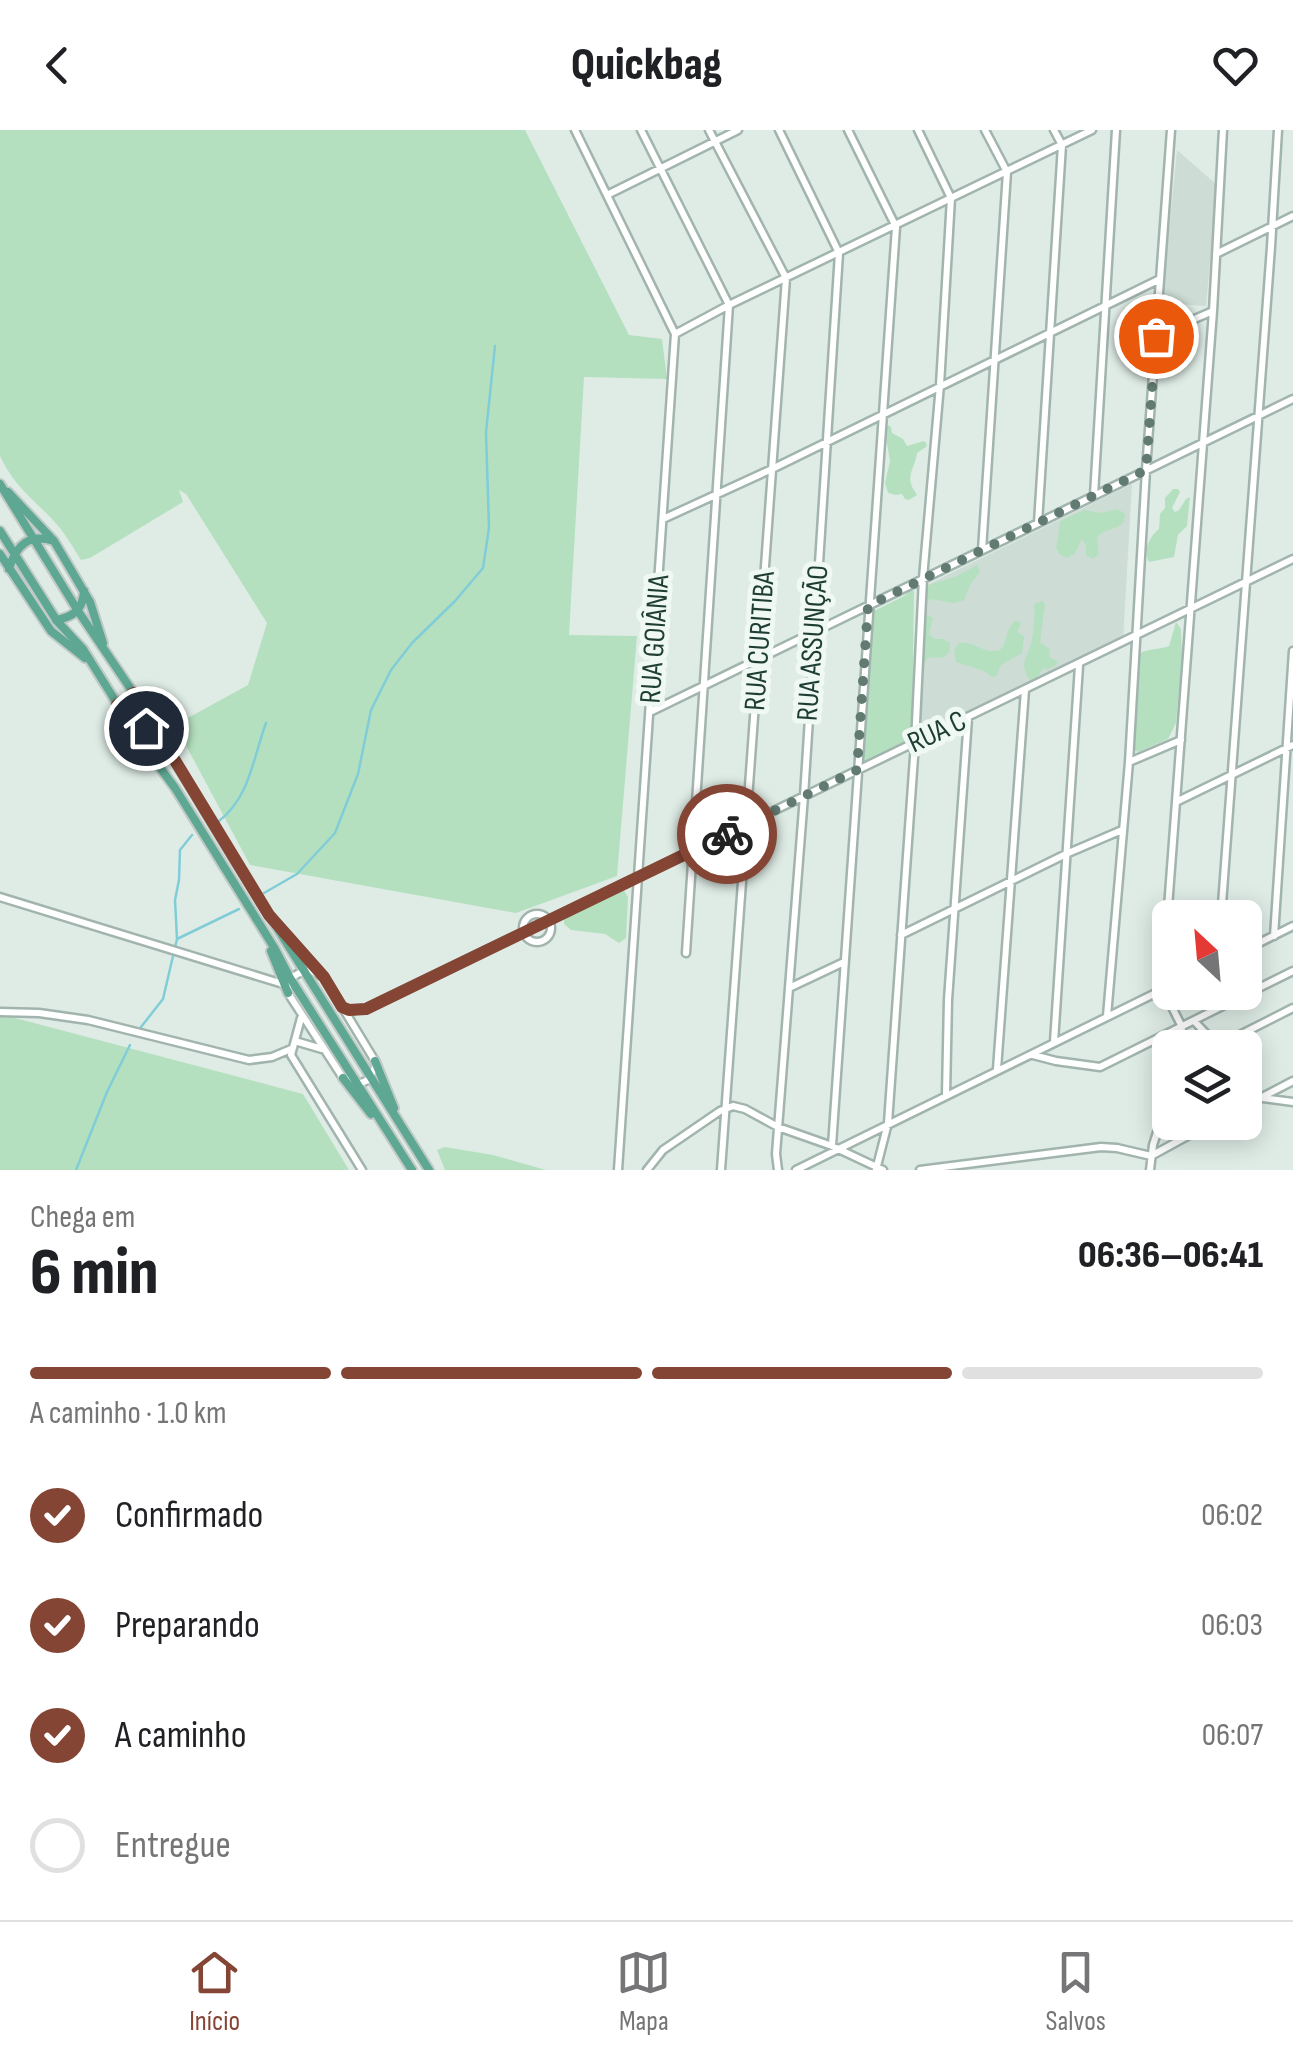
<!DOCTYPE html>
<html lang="pt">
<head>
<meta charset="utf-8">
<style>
	:root { --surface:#fff; --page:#f6f6f6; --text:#202124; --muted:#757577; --line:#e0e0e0; --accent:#844535 }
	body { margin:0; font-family:"Sofia Sans Condensed",sans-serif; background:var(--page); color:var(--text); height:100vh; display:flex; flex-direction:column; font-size:38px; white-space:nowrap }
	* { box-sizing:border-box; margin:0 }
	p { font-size:32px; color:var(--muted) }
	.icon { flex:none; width:55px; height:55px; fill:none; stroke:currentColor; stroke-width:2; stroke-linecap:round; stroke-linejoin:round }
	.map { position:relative; height:1040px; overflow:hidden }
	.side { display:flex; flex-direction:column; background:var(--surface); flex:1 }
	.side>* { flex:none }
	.needle { width:65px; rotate:334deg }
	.buttons { position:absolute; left:1152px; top:770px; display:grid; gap:20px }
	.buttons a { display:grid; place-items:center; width:110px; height:110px; border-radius:15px; background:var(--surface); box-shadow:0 5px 25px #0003; font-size:50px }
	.pin { position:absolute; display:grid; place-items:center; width:85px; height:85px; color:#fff; margin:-42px; border:5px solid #fff; border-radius:50%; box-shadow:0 2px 10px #0007 }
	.courier { position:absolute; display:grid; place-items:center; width:100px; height:100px; margin:-50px; border:8px solid #844535; border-radius:50%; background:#fff; color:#222; box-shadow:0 2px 12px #0007 }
	.headline em { font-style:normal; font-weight:800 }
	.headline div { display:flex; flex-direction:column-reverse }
	.headline { display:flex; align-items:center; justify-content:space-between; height:170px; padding:0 30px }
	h1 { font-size:65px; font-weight:800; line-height:75px }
	.bar { display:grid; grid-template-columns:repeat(4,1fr); gap:15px 10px; align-content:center; height:120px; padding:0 30px }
	.bar i { height:12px; border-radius:8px; background:var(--line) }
	.bar .selected { background:var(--accent) }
	.bar p { grid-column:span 4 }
	ol { padding:0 30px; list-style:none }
	li { display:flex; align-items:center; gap:30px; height:110px }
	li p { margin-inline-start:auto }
	li .icon { padding:10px; border-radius:50%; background:var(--accent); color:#fff; stroke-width:4 }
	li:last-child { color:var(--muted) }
	li i { width:55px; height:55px; border:5px solid var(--line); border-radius:50% }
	header { display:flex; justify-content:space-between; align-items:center; height:130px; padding:0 30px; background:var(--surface); font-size:45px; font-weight:800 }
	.menu { display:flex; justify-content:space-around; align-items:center; height:140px; border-top:2px solid var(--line); background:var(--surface); font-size:28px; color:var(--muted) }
	.menu a { display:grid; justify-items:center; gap:5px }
	.menu .selected { color:var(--accent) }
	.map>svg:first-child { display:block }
	.built { fill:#cddcd5 }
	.green { fill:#b5e0bf }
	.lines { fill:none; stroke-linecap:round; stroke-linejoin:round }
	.stream { stroke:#80cdd8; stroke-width:2.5 }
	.minor-casing { stroke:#a1b4ad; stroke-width:11 }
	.major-casing { stroke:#c0c9c6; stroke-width:12 }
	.minor { stroke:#fff; stroke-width:6 }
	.major { stroke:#5ea792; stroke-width:8 }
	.done { stroke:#627b72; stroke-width:10; stroke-dasharray:0 18 }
	.route { stroke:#844535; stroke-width:12 }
	.labels { text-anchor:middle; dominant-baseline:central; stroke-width:10; stroke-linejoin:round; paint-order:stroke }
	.street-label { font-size:30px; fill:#1e3e34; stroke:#f0f8f4 }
</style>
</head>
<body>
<header><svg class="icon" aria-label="back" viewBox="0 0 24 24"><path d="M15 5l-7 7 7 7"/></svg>Quickbag<svg class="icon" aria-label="heart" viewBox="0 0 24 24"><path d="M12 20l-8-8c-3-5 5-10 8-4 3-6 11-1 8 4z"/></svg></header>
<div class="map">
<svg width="1293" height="1040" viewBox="0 0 1293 1040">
	<rect width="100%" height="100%" fill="#dfece6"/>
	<path class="built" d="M 1177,20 L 1217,55 L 1206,176 L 1162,173 Z
		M 1132,354 L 1123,511 L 918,609 L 925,456 Z"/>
	<path class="green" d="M 0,0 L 525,0 L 629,205 L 662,209 L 667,249 L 584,247 L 569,505 L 637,506 L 617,746 L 516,783 L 250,735 L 175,595 L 248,555 L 267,493 L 186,364 L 179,360 L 183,372 L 90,428 L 81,430 C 72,416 64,401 52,389 C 30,366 15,357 0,326 Z
		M 888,295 L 891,297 L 892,303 L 903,309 L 907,316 L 924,311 L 927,314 L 926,317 L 917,323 C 916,334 908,343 911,354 C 912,358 915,361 917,365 L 909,370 L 905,369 L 902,364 L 896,365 L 888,363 L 885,353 L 890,331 L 885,302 Z
		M 1173,359 L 1178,359 L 1180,362 L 1172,378 L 1175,382 L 1179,380 L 1186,369 L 1190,367 L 1187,396 L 1178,405 L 1174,427 L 1149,432 C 1143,420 1149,407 1159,399 L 1160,384 L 1165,378 L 1165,368 Z
		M 1118,379 L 1125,384 L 1124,392 C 1116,401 1105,398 1097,407 L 1099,424 L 1093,429 L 1086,425 L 1086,416 L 1082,409 L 1075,423 L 1068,428 L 1060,425 L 1056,418 L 1060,391 L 1084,380 L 1101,383 Z
		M 977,435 L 980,442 L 970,455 L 964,470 L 955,473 L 930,469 L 924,476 L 925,484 L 933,488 L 929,504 L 935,509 L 943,509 L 950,513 L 950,521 L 944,527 L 928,528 L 923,535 L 921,596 L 928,600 L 949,589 L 953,584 L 956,591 L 917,610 L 925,459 L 931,454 L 955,447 Z
		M 910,460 L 914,461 L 912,612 L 863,635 L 870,483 L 904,466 Z
		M 1042,471 L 1045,474 L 1040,512 L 1050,519 L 1049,527 L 1056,530 L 1058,534 L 1047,540 L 1043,538 L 1037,548 L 1030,550 C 1017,533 1029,527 1032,509 C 1034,498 1035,485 1034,474 Z
		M 1015,491 L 1019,491 L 1021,494 L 1017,502 L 1024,506 L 1022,523 L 1001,535 L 996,546 L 992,547 C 983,538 968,537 956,532 L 954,520 L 959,513 C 976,511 983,525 1000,520 C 1008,512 1005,499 1015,491 Z
		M 1176,492 L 1181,499 L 1182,527 L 1176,593 L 1168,609 L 1138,622 L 1133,620 L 1139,524 C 1148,518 1159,520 1169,516 Z
		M 623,759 L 628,767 L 626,808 L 619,813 L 605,804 L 571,800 L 564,794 L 564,789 Z
		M 0,884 L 303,964 L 349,1040 L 0,1040 Z
		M 445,1017 L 493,1025 L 546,1040 L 445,1040 L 437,1020 Z"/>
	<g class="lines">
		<path class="stream" d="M 219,691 C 250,667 253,628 266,593
			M 264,763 L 297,744 L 335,703 L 358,644 L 371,580 L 391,540 L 412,513 L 455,471 L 483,438 L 489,398 L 486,302 L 495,216
			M 177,809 L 239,779
			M 141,897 L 163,869 L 177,809 L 175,770 L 179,750 L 180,720 L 192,705
			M 76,1040 L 107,962 L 130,915"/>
		<defs>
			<path id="minor" d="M 575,0 L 675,204 L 618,1040
				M 641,0 L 729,175 L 686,823
				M 709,0 L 786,148 L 721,1040
				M 607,65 L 738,0
				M 1216,124 L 1293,86
				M 675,204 L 729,175 L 1092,0
				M 1155,206 L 1213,181
				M 1094,365 L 1116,0
				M 663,389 L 774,338 L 1160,149
				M 1038,393 L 1062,15 L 1054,0
				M 982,420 L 1007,42 L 985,0
				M 652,581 L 1293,269
				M 1129,632 L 1181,610
				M 1178,671 L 1293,615
				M 0,767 L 283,854
				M523 798a14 14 0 1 1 28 0a14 14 0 1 1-28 0Z
				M 1221,788 L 1271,117 L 1278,0
				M 901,805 L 1066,724 L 1122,700
				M 1274,806 L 1293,521
				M 1245,820 L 1293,796
				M 312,841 L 324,847 L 375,931 L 376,936 L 368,950 L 359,954 L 343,948 L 288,863 C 285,848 298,841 312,841 Z
				M 789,858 L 844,832
				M 342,877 L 349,880 L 365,879 L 1293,429
				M 0,882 L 39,883 L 88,890 L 249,930 L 272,927 L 291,919
				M 1107,886 L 1129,632 L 1146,340 L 1171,0
				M 301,888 L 291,925 L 362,1040
				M 1195,892 L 1218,916
				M 1182,897 L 1163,859 L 1163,844 L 1213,181 L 1223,0
				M 295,911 L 322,919
				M 1054,912 L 1079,536
				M 1218,916 L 1293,878
				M 1180,918 L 1182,897
				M 1033,925 L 1056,931 L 1100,937 L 1293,841
				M 997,939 L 1025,560
				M 946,965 L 948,870 L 968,588
				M 1263,968 L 1293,972
				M 1245,976 L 1293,951
				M 832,1016 L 896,97 L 848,0
				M 647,1040 L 663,1020 L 720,981 L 733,976 L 745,979 L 778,997 L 832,1016 L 883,1040
				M 778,1040 L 776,1024 L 804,666 L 839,123 L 779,0
				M 796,1040 L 1170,856
				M 876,1040 L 888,993 L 915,613 L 923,448 L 940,255 L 951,68 L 918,0
				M 920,1040 L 1101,1017 L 1117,1018 L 1151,1026 L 1213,992
				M 1150,1040 L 1153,1015 L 1170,962"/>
			<path id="major" d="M 0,354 L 78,481 L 137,568 L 232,726 L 429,1040
				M 8,362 L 54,411 L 90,472 L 103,513
				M 0,401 L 57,491 L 83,519 L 141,612 L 175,658 L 275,819 L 290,848 L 412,1040
				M 0,424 L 51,501 L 85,528
				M 9,439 C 16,415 29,403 54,411
				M 56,490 C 73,487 83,480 84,461
				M 127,588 C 139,589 144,601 156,602
				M 284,802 L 324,847
				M 271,821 L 288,863
				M 375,931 L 394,978
				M 343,948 L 371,984"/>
		</defs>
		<use href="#minor" class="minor-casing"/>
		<use href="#major" class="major-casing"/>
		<use href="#minor" class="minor"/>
		<use href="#major" class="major"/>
	</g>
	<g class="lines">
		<path class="done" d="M 727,704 L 857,640 L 868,476 L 1146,340 L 1156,206"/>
		<path class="route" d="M 146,598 L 138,592 L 127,588 L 117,575 L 134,563 L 269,785 L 324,847 L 342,877 L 349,880 L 366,879 L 727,704"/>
	</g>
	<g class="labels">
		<g class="street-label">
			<text transform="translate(655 509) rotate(-86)">RUA GOIÂNIA</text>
			<text transform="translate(760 511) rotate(-86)">RUA CURITIBA</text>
			<text transform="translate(813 513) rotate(-86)">RUA ASSUNÇÃO</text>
			<text transform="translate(937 602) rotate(-25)">RUA C</text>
		</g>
	</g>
</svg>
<div class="buttons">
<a><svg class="needle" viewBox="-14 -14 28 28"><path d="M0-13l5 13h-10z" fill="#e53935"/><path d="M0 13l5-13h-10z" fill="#757577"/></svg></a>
<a><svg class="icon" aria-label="layers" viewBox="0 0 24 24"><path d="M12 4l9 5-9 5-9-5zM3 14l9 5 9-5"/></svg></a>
</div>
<div class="pin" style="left:1156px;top:206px;background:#ea580c"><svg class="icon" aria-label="bag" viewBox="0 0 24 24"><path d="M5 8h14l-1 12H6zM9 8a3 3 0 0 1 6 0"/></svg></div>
<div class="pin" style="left:146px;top:598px;background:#1f2937"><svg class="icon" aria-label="home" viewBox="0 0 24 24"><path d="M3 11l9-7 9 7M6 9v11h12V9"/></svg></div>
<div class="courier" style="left:727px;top:704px"><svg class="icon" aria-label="bike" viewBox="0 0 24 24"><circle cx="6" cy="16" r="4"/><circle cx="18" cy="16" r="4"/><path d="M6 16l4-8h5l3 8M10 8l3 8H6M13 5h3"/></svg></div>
</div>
<section class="side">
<div class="headline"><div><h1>6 min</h1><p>Chega em</p></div><em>06:36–06:41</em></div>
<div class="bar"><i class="selected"></i><i class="selected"></i><i class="selected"></i><i></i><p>A caminho · 1.0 km</p></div>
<ol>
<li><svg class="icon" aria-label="check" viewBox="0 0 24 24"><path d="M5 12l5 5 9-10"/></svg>Confirmado<p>06:02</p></li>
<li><svg class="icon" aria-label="check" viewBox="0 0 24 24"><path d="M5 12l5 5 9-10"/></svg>Preparando<p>06:03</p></li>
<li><svg class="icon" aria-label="check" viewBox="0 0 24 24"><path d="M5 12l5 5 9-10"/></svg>A caminho<p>06:07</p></li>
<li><i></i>Entregue</li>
</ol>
</section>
<nav class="menu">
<a class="selected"><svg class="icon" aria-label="home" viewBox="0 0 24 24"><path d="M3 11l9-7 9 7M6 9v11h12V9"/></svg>Início</a>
<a><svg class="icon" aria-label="map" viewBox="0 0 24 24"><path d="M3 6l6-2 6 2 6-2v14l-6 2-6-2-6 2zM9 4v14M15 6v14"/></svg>Mapa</a>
<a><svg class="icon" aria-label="saved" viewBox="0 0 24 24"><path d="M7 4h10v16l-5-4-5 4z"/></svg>Salvos</a>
</nav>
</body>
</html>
